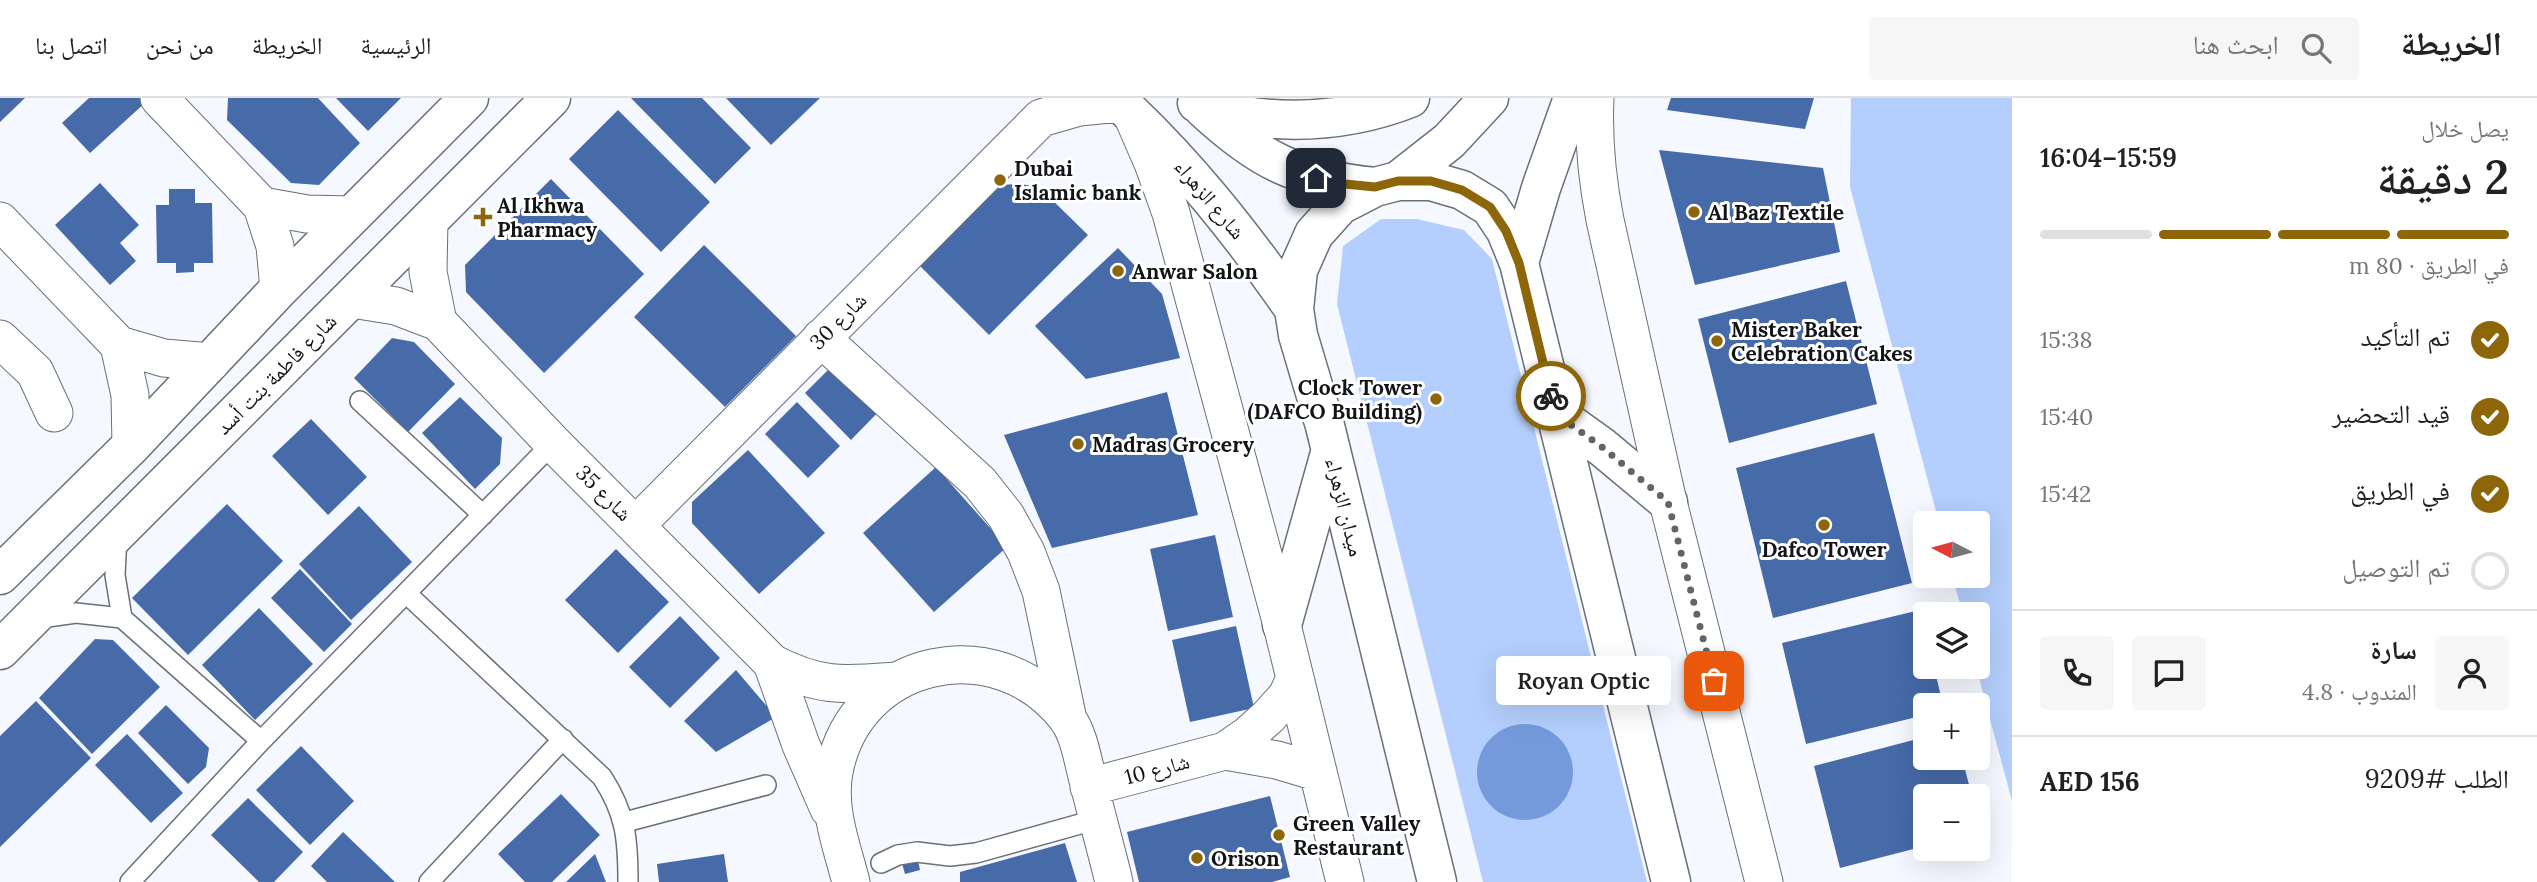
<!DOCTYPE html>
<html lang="ar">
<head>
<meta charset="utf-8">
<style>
	:root { --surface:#fff; --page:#f6f6f6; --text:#222; --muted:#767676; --line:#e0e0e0; --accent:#8d6609 }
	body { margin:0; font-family:Lora,"Noto Naskh Arabic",serif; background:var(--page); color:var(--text); direction:rtl; height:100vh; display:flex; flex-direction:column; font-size:26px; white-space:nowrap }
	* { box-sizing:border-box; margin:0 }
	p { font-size:23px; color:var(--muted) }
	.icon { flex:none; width:38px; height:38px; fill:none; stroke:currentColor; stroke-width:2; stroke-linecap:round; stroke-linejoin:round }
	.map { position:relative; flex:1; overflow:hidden; direction:ltr }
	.drawer { display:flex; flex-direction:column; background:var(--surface); width:525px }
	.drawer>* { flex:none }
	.needle { width:46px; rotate:276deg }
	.tools { position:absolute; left:1913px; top:413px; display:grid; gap:14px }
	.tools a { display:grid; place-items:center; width:77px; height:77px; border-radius:7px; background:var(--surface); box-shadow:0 7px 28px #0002; font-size:35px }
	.pin { position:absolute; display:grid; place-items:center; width:60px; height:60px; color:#fff; margin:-30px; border-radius:14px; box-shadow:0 4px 10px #0006 }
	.courier { position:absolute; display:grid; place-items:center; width:70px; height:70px; margin:-35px; border:5px solid #8d6609; border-radius:50%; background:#fff; color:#222; box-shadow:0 2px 9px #0007 }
	.bubble { position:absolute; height:49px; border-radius:7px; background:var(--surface); box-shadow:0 7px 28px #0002; font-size:23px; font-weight:600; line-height:49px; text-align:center; direction:rtl }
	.summary em { font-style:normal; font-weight:600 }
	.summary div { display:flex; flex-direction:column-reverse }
	.summary { display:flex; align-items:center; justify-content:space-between; height:119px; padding:0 28px }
	h1 { font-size:46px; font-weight:600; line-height:52px }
	.bar { display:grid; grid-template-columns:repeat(4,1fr); gap:10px 7px; align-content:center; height:84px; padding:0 28px }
	.bar i { height:9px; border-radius:5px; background:var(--line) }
	.bar .active { background:var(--accent) }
	.bar p { grid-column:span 4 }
	.line { display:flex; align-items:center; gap:18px; padding:0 28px; border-top:2px solid var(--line) }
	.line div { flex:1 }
	.round { display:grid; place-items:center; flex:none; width:74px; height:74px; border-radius:7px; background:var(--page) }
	ol { padding:0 28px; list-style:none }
	li { display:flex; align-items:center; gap:21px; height:77px }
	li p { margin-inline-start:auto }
	li .icon { padding:7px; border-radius:50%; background:var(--accent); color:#fff; stroke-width:4 }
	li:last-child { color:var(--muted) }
	li i { width:38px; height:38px; border:4px solid var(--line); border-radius:50% }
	header { display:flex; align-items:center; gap:42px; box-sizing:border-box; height:98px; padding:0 35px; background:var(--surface); border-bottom:2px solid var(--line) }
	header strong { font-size:33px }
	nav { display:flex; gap:38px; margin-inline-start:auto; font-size:24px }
	.search { width:490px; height:63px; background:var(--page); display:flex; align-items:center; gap:18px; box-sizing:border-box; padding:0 24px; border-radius:7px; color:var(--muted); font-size:26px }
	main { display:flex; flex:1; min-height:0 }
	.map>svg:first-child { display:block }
	.green { fill:#b4cffd }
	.water { fill:#749adc }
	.building { fill:#476aa9 }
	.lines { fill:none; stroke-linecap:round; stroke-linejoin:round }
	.service-casing { stroke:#6b6f77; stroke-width:22 }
	.minor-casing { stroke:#6b6f77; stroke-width:39 }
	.tertiary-casing { stroke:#6b6f77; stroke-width:41 }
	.secondary-casing { stroke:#6b6f77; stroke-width:41 }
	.service { stroke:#fff; stroke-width:19 }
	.minor { stroke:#fff; stroke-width:37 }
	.tertiary { stroke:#fff; stroke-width:38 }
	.secondary { stroke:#fff; stroke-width:38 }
	.done { stroke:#616468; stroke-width:7; stroke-dasharray:0 12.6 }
	.route { stroke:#8d6609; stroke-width:9 }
	.poi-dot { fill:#8d6609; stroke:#fff; stroke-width:2.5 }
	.labels { text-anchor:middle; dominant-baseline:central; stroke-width:6; stroke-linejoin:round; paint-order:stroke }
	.poi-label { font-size:21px; font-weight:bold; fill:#121417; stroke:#fff; text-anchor:start }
	.street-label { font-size:21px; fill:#121417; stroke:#fff }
</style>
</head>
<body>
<header>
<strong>الخريطة</strong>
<div class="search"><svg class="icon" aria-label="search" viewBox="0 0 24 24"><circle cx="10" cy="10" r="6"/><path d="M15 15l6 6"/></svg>ابحث هنا</div>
<nav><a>الرئيسية</a><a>الخريطة</a><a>من نحن</a><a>اتصل بنا</a></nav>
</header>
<main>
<section class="drawer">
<div class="summary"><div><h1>2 دقيقة</h1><p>يصل خلال</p></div><em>15:59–16:04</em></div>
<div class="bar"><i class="active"></i><i class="active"></i><i class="active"></i><i></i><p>في الطريق · 80 m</p></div>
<ol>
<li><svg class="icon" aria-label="check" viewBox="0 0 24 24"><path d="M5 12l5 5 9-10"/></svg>تم التأكيد<p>15:38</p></li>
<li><svg class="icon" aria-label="check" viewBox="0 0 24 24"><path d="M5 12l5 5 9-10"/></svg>قيد التحضير<p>15:40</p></li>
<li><svg class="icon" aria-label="check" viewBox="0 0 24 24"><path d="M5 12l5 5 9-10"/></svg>في الطريق<p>15:42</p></li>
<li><i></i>تم التوصيل</li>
</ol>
<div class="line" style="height:126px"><a class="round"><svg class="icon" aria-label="person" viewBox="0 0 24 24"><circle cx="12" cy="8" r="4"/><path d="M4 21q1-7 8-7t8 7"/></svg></a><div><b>سارة</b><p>المندوب · 4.8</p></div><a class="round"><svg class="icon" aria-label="chat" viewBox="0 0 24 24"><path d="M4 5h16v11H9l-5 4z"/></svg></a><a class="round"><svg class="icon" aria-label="phone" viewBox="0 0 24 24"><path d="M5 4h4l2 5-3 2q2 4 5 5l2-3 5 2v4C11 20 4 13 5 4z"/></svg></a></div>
<div class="line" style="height:91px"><div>الطلب #9209</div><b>AED 156</b></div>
</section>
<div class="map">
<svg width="2012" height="784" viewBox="0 0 2012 784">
	<rect width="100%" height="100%" fill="#f5f8fe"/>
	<path class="green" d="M 1851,0 L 2012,0 L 2012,703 L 1976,569 L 1978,516 L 1963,516 L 1952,478 L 1978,478 L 1978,425 L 1939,425 L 1850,89 Z
		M 1381,121 L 1417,121 L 1464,132 L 1492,161 L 1647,784 L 1483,784 L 1337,206 L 1343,148 Z"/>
	<path class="water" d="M1477 674a48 48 0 1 1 96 0a48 48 0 1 1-96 0Z"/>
	<path class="building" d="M 0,0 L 25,0 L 0,24 Z
		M 89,0 L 142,0 L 146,4 L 90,55 L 62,25 Z
		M 228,0 L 318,0 L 360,45 L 319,87 L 291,85 L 227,22 Z
		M 336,0 L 401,0 L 368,33 Z
		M 631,0 L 702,0 L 751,50 L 715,86 Z
		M 726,0 L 820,0 L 771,47 Z
		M 1671,0 L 1814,0 L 1805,31 L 1667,12 Z
		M 618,12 L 710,104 L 661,154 L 569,61 Z
		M 1659,52 L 1823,70 L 1840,154 L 1695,187 Z
		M 551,81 L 644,176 L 544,275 L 466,194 L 465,167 Z
		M 100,85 L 139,127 L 120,145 L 136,163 L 110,187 L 55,127 Z
		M 1020,86 L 1039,89 L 1088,137 L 989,237 L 920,168 L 999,87 Z
		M 169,91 L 195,91 L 195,105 L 212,105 L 213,165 L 194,165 L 194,174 L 176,175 L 176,165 L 157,165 L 156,107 L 169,107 Z
		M 704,147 L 796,238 L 725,309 L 634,219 Z
		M 1118,150 L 1162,196 L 1180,260 L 1086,281 L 1035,228 Z
		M 1846,183 L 1877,306 L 1729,345 L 1698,221 Z
		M 392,240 L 414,244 L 455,286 L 408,334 L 354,280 Z
		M 841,259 L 887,305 L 851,342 L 805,295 Z
		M 1167,294 L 1198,417 L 1052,450 L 1004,337 Z
		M 460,299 L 502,340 L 500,366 L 475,391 L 422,335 Z
		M 797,304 L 840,348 L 808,380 L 765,336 Z
		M 311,321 L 367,379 L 328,417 L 272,358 Z
		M 1874,335 L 1912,485 L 1773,520 L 1736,370 Z
		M 748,352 L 825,435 L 759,496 L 692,425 L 692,404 Z
		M 936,369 L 1007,449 L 934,514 L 863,435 Z
		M 227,406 L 283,463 L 188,557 L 132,500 Z
		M 359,408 L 412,464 L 351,522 L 299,466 Z
		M 1215,437 L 1233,519 L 1168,533 L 1150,451 Z
		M 616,451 L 669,504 L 618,555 L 565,502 Z
		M 300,471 L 352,526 L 324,554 L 271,500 Z
		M 259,510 L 313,566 L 255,622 L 202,567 Z
		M 1920,512 L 1925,532 L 1925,569 L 1934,569 L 1943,607 L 1925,607 L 1925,617 L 1806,646 L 1782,545 Z
		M 680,518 L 720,560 L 670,610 L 629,569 Z
		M 1236,528 L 1254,610 L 1190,624 L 1172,542 Z
		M 95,541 L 113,542 L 160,589 L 92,656 L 39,600 Z
		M 736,572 L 776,619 L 716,654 L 684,623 Z
		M 36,603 L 91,660 L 0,749 L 0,638 Z
		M 166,607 L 209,650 L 206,669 L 188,686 L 138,635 Z
		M 127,636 L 183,695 L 151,725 L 95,667 Z
		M 1925,639 L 1925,660 L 1962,660 L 1972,698 L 1925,698 L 1925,748 L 1840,770 L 1814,668 Z
		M 301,648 L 354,703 L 310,747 L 256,692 Z
		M 561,696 L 600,737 L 552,784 L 525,784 L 498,756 Z
		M 1270,698 L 1290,779 L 1272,784 L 1139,784 L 1127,734 Z
		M 248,700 L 303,754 L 274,784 L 259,784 L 211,737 Z
		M 343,734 L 395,784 L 327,784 L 311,768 Z
		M 1065,745 L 1077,784 L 960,784 L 960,774 Z
		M 595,756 L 606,784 L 566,784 Z
		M 724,756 L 728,784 L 659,784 L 657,766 Z
		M 917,758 L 920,772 L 905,776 L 901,762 Z"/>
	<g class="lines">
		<defs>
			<path id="service" d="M 360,303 L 483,417
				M 117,438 L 115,477 L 122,520
				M 407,496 L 602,679 C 626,716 628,741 628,784
				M 40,520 L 76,515 L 122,520 L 261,643
				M 625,724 L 766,687
				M 881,765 L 898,757 L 917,754 L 950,758 L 976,755 L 1098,721
				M 130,784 L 261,643 L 553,345
				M 429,784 L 563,641"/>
			<path id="minor" d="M 159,0 L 262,108 L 275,148 L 279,191
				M 1595,0 C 1593,42 1597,81 1605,122 L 1668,404 L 1764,784
				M 1133,19 L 1153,65 L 1171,115 L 1282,527 L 1345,784
				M 262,108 L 307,116 L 352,117
				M 429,122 L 428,174 L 438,224
				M 0,123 L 119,247 L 164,260 L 211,264
				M 352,201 L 396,208 L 438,224 L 553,345 L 772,565 C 820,590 844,587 896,583
				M 821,240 L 980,385 L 1006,418 L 1026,454 L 1041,493 L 1068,622
				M 0,241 L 35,274 L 54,315
				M 119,247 L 130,297 L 131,348
				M 636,427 L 1041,20 L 1079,9 L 1120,5
				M 772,565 L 801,647 L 829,711
				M 1225,653 L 1277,662 L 1317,674
				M 1089,689 L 1225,653 L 1248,637 L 1268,619 L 1287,598 L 1295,580
				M 851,784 C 842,749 827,711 834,674 C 855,560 997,529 1067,620 C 1080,638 1083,665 1089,686 C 1097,719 1106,751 1114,784"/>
			<path id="tertiary" d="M 0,477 L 131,348 L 279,191 L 469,0
				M 0,552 L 551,0"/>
			<path id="secondary" d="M 1115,0 C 1184,63 1241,135 1294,211
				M 1197,5 C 1217,10 1239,18 1260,20 C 1312,25 1362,19 1410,0
				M 1203,10 C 1260,63 1297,81 1375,89
				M 1398,83 L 1449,43 L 1489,0
				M 1519,165 L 1541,90 L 1573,0
				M 1556,316 L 1602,349 L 1668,404
				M 1282,527 L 1330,355
				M 1437,784 L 1325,328 L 1298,237 L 1294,211 L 1298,172 L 1314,136 L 1340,107 L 1375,89 L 1398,83 L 1431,83 L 1462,92 L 1490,109 L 1506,133 L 1519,165 L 1671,784"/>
		</defs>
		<use href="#service" class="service-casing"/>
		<use href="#minor" class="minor-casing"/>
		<use href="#tertiary" class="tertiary-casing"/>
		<use href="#secondary" class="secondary-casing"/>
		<use href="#service" class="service"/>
		<use href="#minor" class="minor"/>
		<use href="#tertiary" class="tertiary"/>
		<use href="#secondary" class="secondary"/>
	</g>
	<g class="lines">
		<path class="done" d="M 1551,298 L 1556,316 L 1602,349 L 1668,404 L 1714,583"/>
		<path class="route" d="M 1316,80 L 1335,85 L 1375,89 L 1398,83 L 1431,83 L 1462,92 L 1490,109 L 1506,133 L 1519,165 L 1551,298"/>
	</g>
	<g class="poi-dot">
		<circle cx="1000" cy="82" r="7"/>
		<circle cx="1694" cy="114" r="7"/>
		<path d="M479.5 108.5h7v7h7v7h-7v7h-7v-7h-7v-7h7z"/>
		<circle cx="1118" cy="173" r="7"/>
		<circle cx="1717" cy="243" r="7"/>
		<circle cx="1436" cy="301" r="7"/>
		<circle cx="1078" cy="346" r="7"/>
		<circle cx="1824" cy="427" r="7"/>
		<circle cx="1279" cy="737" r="7"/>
		<circle cx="1197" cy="760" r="7"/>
	</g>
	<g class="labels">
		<g class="poi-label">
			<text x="1014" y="70">Dubai<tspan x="1014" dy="24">Islamic bank</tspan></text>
			<text x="497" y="107">Al Ikhwa<tspan x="497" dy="24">Pharmacy</tspan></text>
			<text x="1708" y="114">Al Baz Textile</text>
			<text x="1132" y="173">Anwar Salon</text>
			<text x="1731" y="231">Mister Baker<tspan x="1731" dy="24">Celebration Cakes</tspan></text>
			<text x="1422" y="289" text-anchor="end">Clock Tower<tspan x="1422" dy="24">(DAFCO Building)</tspan></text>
			<text x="1092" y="346">Madras Grocery</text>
			<text x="1824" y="451" text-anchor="middle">Dafco Tower</text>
			<text x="1293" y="725">Green Valley<tspan x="1293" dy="24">Restaurant</tspan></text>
			<text x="1211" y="760">Orison</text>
		</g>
		<g class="street-label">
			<text transform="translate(1210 101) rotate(50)">شارع الزهراء</text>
			<text transform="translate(838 223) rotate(-45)">شارع 30</text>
			<text transform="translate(276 276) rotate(-45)">شارع فاطمة بنت أسد</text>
			<text transform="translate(604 395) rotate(45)">شارع 35</text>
			<text transform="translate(1345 409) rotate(76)">ميدان الزهراء</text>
			<text transform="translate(1157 671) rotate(-15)">شارع 10</text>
		</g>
	</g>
</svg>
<div class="tools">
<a><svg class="needle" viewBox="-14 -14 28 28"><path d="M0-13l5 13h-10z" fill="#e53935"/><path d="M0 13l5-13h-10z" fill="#767676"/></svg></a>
<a><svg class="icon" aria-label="layers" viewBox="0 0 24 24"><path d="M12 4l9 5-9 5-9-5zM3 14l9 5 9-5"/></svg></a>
<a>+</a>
<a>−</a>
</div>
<div class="pin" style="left:1714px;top:583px;background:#ea580c"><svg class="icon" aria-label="bag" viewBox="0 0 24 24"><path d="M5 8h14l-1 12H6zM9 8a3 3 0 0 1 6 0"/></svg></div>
<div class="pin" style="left:1316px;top:80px;background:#1f2937"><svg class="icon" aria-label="home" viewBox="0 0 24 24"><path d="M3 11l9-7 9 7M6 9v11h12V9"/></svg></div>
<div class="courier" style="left:1551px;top:298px"><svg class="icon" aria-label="bike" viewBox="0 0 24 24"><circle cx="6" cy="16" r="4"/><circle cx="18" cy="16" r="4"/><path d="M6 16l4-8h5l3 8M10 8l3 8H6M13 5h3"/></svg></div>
<div class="bubble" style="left:1496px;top:558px;width:175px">Royan Optic</div>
</div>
</main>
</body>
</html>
